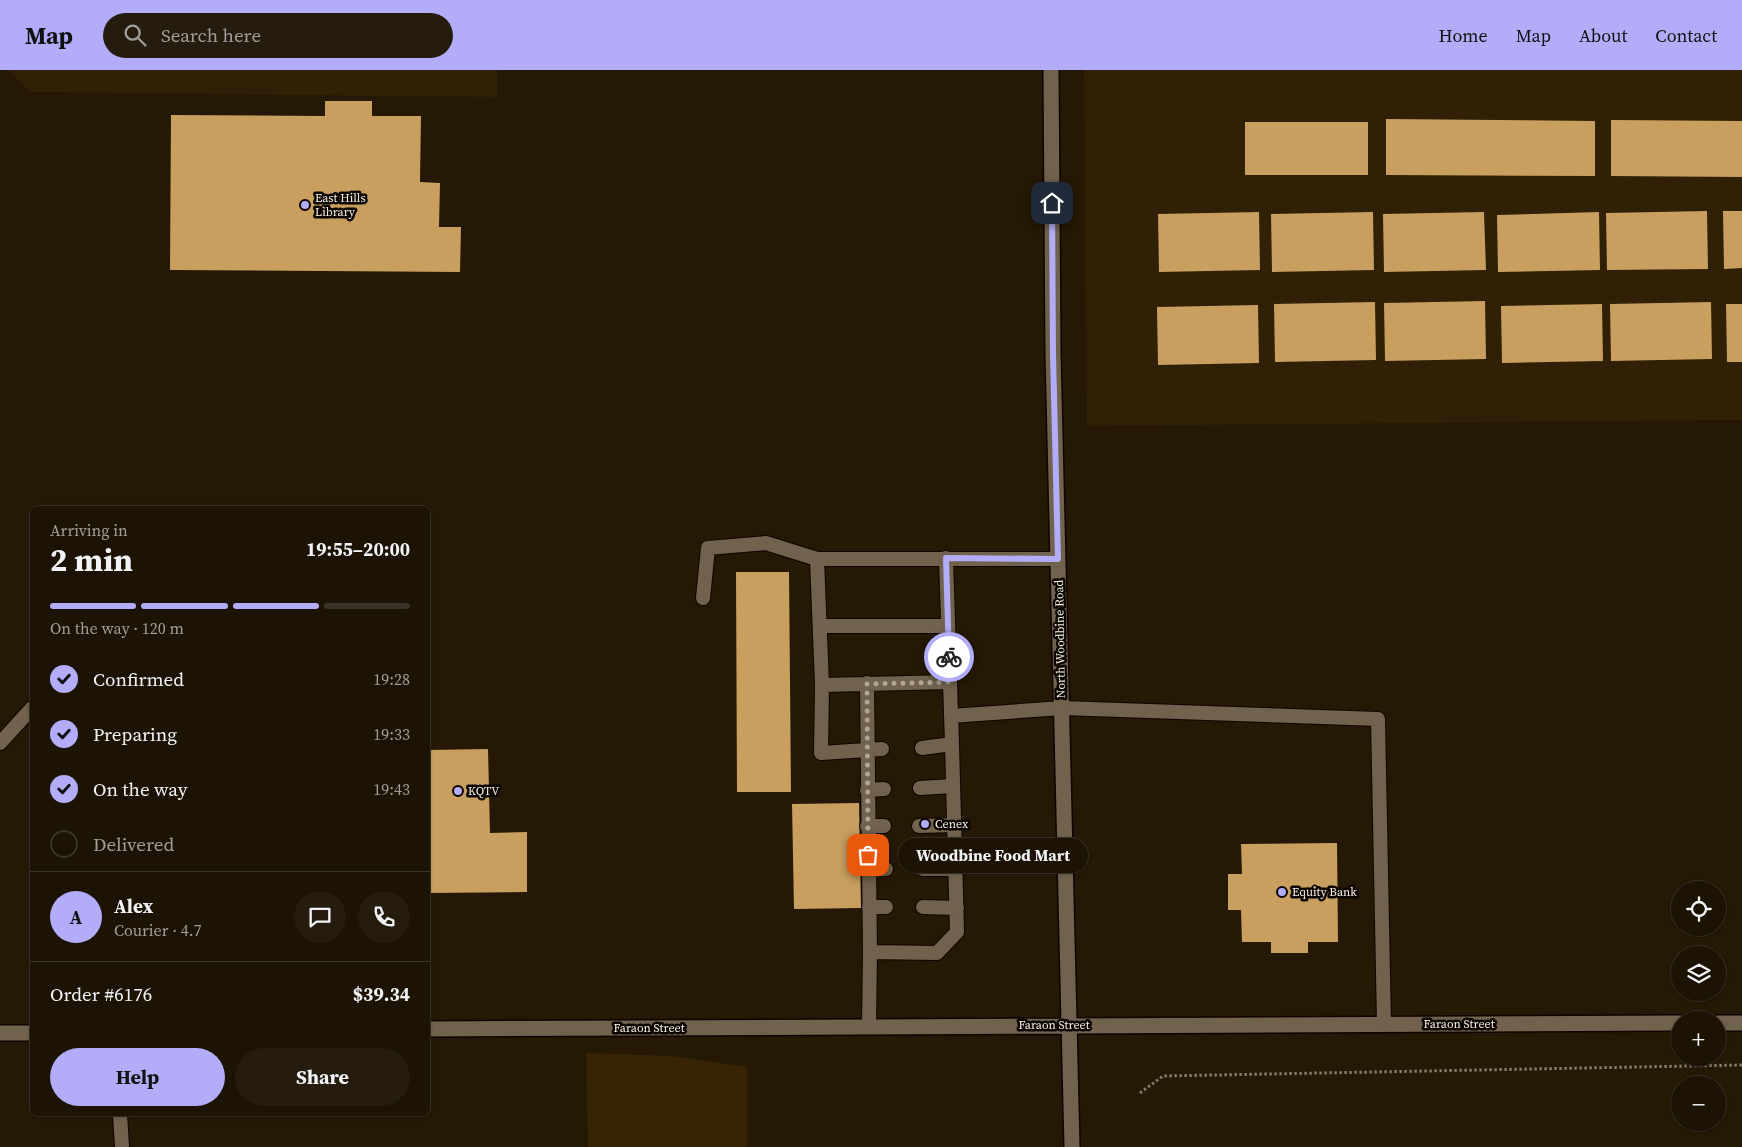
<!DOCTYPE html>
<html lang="en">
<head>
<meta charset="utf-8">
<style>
	:root { --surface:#1c1304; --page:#251c0e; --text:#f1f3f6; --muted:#a09e9a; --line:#3a3226; --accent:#b3adf9 }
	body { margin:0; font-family:"Source Serif 4",serif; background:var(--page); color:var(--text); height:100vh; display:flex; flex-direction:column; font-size:19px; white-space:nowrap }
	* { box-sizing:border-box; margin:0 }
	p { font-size:16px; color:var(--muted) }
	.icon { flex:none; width:28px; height:28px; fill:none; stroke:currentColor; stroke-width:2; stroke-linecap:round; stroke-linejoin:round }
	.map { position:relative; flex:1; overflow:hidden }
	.sheet { position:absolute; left:30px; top:436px; width:400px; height:610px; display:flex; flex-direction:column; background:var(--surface); border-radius:8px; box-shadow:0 1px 4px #0004,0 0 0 1px var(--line) }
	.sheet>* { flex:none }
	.buttons { position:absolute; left:1671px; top:811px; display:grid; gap:10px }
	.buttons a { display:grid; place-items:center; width:55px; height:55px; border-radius:50%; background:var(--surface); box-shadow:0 1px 4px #0004,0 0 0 1px var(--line); font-size:25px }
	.pin { position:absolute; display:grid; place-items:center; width:42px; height:42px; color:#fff; margin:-21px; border-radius:10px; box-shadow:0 2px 8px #0006 }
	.courier { position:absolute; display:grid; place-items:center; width:50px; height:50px; margin:-25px; border:4px solid #b3adf9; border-radius:50%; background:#fff; color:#222; box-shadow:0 1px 6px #0007 }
	.bubble { position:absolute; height:35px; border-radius:18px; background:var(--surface); box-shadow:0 1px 4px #0004,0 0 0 1px var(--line); font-size:16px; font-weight:700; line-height:35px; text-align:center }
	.overview em { font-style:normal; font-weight:700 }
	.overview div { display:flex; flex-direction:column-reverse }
	.overview { display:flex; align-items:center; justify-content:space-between; height:85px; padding:0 20px }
	h1 { font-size:32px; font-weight:700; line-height:38px }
	.bar { display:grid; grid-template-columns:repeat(4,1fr); gap:8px 5px; align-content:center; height:60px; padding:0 20px }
	.bar i { height:6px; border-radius:4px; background:var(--line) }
	.bar .selected { background:var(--accent) }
	.bar p { grid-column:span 4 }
	.line { display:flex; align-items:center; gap:12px; padding:0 20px; border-top:1px solid var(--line) }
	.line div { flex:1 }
	.round { display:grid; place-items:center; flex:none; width:52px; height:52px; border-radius:26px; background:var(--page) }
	ol { padding:0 20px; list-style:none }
	li { display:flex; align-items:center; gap:15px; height:55px }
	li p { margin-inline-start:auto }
	li .icon { padding:5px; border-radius:50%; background:var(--accent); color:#111; stroke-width:4 }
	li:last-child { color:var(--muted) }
	li i { width:28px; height:28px; border:2px solid var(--line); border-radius:50% }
	.action { display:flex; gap:10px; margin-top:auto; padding:10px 20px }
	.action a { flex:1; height:58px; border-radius:30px; background:var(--accent); color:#111; font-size:20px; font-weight:700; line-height:58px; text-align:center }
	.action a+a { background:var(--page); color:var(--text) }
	header { display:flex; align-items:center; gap:30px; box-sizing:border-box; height:70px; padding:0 25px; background:var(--accent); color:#111 }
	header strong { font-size:24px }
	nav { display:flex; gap:28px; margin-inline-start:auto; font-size:18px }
	.search { width:350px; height:45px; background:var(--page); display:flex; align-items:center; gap:12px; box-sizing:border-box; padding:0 18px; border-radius:28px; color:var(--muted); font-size:19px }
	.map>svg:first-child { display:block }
	.built { fill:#302005 }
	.green { fill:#372404 }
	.building { fill:#c89f5f }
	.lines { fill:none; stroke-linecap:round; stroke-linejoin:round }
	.lane-casing { stroke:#0e0400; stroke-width:16 }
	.secondary-casing { stroke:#0e0400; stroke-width:18 }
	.path { stroke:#847a6a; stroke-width:3; stroke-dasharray:2.5 2.5; stroke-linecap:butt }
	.lane { stroke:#71624d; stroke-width:14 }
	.secondary { stroke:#71624d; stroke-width:15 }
	.done { stroke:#aea596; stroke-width:5; stroke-dasharray:0 9 }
	.route { stroke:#b3adf9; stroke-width:6 }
	.poi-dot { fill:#b3adf9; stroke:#0a0501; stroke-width:2 }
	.labels { text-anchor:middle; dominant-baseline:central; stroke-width:5; stroke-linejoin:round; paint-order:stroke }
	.poi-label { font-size:12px; fill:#f8f0e4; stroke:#0a0501; text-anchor:start }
	.street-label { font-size:12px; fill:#f8f0e4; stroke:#0a0501 }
</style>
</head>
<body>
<header>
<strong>Map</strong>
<div class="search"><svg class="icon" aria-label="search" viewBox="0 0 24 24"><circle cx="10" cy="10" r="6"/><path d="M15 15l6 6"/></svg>Search here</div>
<nav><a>Home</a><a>Map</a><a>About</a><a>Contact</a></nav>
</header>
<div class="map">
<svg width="1742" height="1077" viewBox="0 0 1742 1077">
	<rect width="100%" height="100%" fill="#251905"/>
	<path class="built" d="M 9,0 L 497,0 L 497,27 L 30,22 Z
		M 1084,0 L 1742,0 L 1742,350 L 1087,356 Z"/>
	<path class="green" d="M 586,983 L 670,986 L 747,997 L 747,1077 L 588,1077 Z"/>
	<path class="building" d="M 325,31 L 372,31 L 372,46 L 421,46 L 420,112 L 440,113 L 439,157 L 461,157 L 460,202 L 170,200 L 171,45 L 325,46 Z
		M 1386,49 L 1595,51 L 1595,106 L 1386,105 Z
		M 1611,50 L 1742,51 L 1742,107 L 1611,106 Z
		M 1245,52 L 1368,52 L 1368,105 L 1245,105 Z
		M 1707,141 L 1708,199 L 1607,200 L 1606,143 Z
		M 1723,141 L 1742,141 L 1742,198 L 1724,199 Z
		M 1259,142 L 1260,200 L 1159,202 L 1158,144 Z
		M 1373,142 L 1374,200 L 1272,202 L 1271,144 Z
		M 1484,142 L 1486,200 L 1384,202 L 1383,144 Z
		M 1599,142 L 1600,200 L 1498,202 L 1497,145 Z
		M 1485,231 L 1486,289 L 1385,291 L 1384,233 Z
		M 1375,232 L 1376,290 L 1275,292 L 1274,234 Z
		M 1711,232 L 1712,289 L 1611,291 L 1610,234 Z
		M 1602,234 L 1603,291 L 1502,293 L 1501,236 Z
		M 1726,234 L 1742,234 L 1742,292 L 1727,292 Z
		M 1258,235 L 1259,293 L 1158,295 L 1157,237 Z
		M 736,502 L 789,502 L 791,722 L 737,722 Z
		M 488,679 L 490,763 L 527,762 L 527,822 L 428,823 L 428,680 Z
		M 859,733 L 861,838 L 794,839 L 792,734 Z
		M 1337,773 L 1338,872 L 1308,872 L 1308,883 L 1271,883 L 1271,872 L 1242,872 L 1241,840 L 1228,840 L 1228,804 L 1242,804 L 1241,774 Z"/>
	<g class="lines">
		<defs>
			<path id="lane" d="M 703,528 L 708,478 L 766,473 L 817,489
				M 820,556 L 948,556
				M 867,613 L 870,882
				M 822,615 L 950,612
				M 951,646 L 1062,638 L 1378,649 L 1384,954
				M 0,673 L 32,638
				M 922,678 L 952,674 L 946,488
				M 882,679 L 821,683 L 822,615 L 817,489 L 1058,489
				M 920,718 L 953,716
				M 867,720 L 884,719
				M 867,756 L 884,756
				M 919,756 L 954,755
				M 923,799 L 956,799
				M 868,800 L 886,799
				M 869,837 L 886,837
				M 923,837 L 957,838
				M 869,956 L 870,882 L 937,883 L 957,862 L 952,674
				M 120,1044 L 122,1077"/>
			<path id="secondary" d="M 1051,0 L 1053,284 L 1072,1077
				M 1718,953 L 1742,953
				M 428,959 L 1680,953
				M 0,963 L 32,963"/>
		</defs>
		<use href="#lane" class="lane-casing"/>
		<use href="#secondary" class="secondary-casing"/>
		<path class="path" d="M 1140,1023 L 1163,1006 L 1742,995"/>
		<use href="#lane" class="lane"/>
		<use href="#secondary" class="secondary"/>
	</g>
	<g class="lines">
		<path class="done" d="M 868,785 L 867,614 L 950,612 L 949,587"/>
		<path class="route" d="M 949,587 L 946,488 L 1058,489 L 1053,284 L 1052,133"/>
	</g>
	<g class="poi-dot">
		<circle cx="305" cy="135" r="5"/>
		<circle cx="458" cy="721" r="5"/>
		<circle cx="925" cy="754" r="5"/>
		<circle cx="1282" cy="822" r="5"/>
	</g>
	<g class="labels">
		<g class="poi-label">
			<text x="315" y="128">East Hills<tspan x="315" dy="14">Library</tspan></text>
			<text x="468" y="721">KQTV</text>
			<text x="935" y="754">Cenex</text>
			<text x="1292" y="822">Equity Bank</text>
		</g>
		<g class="street-label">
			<text transform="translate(1060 569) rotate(-91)">North Woodbine Road</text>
			<text x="1459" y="954">Faraon Street</text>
			<text x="1054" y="955">Faraon Street</text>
			<text x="649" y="958">Faraon Street</text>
		</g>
	</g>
</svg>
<div class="buttons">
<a><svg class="icon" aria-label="locate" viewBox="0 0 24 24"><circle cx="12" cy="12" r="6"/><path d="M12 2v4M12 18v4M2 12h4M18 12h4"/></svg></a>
<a><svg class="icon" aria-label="layers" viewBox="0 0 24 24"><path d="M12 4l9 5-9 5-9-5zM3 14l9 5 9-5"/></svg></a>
<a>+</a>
<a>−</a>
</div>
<div class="pin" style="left:868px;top:785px;background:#ea580c"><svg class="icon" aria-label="bag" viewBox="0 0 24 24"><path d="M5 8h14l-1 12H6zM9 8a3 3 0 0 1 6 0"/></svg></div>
<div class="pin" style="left:1052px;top:133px;background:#1f2937"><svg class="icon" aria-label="home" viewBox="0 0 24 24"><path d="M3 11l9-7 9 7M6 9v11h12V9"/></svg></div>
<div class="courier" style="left:949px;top:587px"><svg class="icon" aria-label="bike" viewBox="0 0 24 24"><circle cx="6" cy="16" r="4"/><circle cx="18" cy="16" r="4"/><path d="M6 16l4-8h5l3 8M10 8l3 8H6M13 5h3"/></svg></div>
<div class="bubble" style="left:898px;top:768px;width:190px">Woodbine Food Mart</div>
<section class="sheet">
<div class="overview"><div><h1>2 min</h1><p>Arriving in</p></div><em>19:55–20:00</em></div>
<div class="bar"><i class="selected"></i><i class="selected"></i><i class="selected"></i><i></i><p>On the way · 120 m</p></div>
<ol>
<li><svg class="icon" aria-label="check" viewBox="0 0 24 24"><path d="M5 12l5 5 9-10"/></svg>Confirmed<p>19:28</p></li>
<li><svg class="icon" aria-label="check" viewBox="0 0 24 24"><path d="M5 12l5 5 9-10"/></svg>Preparing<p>19:33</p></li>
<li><svg class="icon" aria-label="check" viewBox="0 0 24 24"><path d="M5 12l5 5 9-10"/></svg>On the way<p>19:43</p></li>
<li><i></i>Delivered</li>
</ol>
<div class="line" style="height:90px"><b class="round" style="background:var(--accent);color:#111">A</b><div><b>Alex</b><p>Courier · 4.7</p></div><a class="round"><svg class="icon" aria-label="chat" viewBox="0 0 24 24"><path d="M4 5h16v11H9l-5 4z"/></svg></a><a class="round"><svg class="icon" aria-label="phone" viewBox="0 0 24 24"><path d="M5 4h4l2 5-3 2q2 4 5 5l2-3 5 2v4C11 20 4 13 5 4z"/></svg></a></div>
<div class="line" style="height:65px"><div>Order #6176</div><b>$39.34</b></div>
<div class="action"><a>Help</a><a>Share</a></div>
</section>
</div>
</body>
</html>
